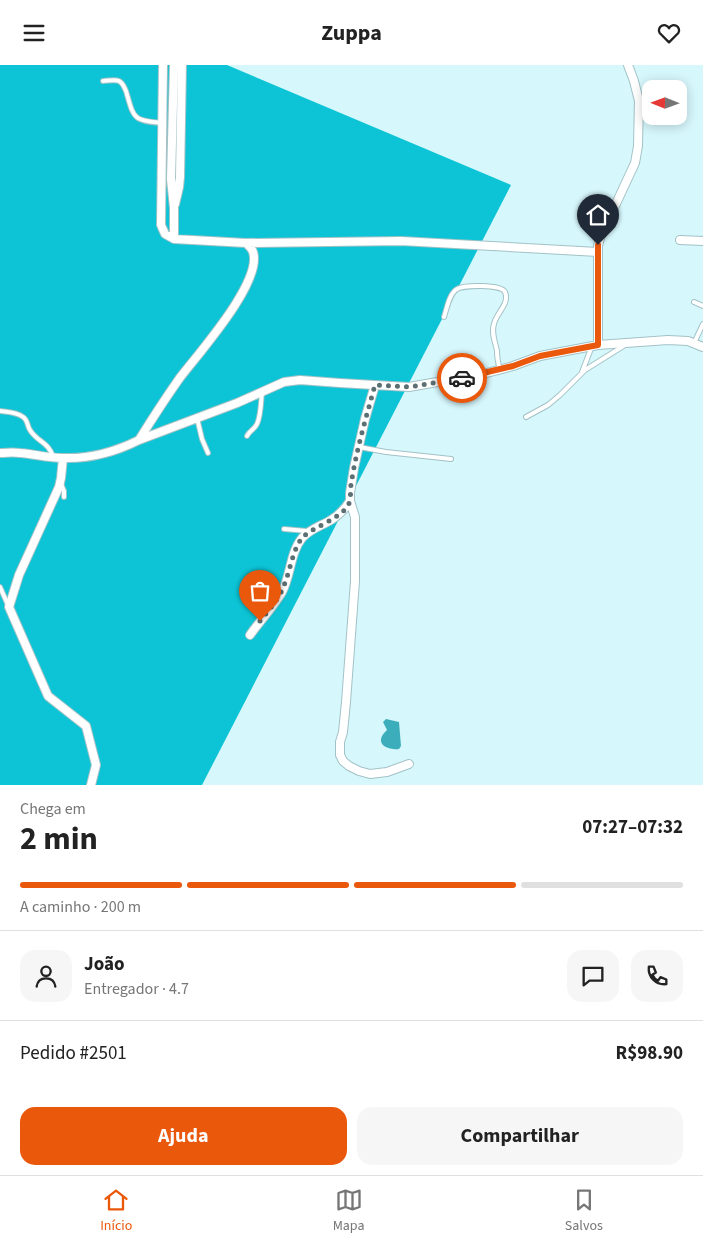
<!DOCTYPE html>
<html lang="pt">
<head>
<meta charset="utf-8">
<style>
	:root { --surface:#fff; --page:#f6f6f6; --text:#222; --muted:#767676; --line:#e0e0e0; --accent:#ea580c }
	body { margin:0; font-family:"Source Sans 3",sans-serif; background:var(--page); color:var(--text); height:100vh; display:flex; flex-direction:column; font-size:19px; white-space:nowrap }
	* { box-sizing:border-box; margin:0 }
	p { font-size:16px; color:var(--muted) }
	.icon { flex:none; width:28px; height:28px; fill:none; stroke:currentColor; stroke-width:2; stroke-linecap:round; stroke-linejoin:round }
	.map { position:relative; height:720px; overflow:hidden }
	.panel { display:flex; flex-direction:column; background:var(--surface); flex:1 }
	.panel>* { flex:none }
	.needle { width:32px; rotate:271deg }
	.controls { position:absolute; left:642px; top:15px; display:grid; gap:10px }
	.controls a { display:grid; place-items:center; width:45px; height:45px; border-radius:10px; background:var(--surface); box-shadow:0 2px 12px #0003; font-size:25px }
	.pin { position:absolute; display:grid; place-items:center; width:42px; height:42px; color:#fff; margin:-51px -21px; border-radius:50% 50% 50% 0; rotate:-45deg; box-shadow:0 0 5px #0007 }
	.pin .icon { rotate:45deg }
	.courier { position:absolute; display:grid; place-items:center; width:50px; height:50px; margin:-25px; border:4px solid #ea580c; border-radius:50%; background:#fff; color:#222; box-shadow:0 1px 6px #0007 }
	.head em { font-style:normal; font-weight:700 }
	.head div { display:flex; flex-direction:column-reverse }
	.head { display:flex; align-items:center; justify-content:space-between; height:85px; padding:0 20px }
	h1 { font-size:32px; font-weight:700; line-height:38px }
	.bar { display:grid; grid-template-columns:repeat(4,1fr); gap:8px 5px; align-content:center; height:60px; padding:0 20px }
	.bar i { height:6px; border-radius:4px; background:var(--line) }
	.bar .current { background:var(--accent) }
	.bar p { grid-column:span 4 }
	.line { display:flex; align-items:center; gap:12px; padding:0 20px; border-top:1px solid var(--line) }
	.line div { flex:1 }
	.round { display:grid; place-items:center; flex:none; width:52px; height:52px; border-radius:15px; background:var(--page) }
	.action { display:flex; gap:10px; margin-top:auto; padding:10px 20px }
	.action a { flex:1; height:58px; border-radius:15px; background:var(--accent); color:#fff; font-size:20px; font-weight:700; line-height:58px; text-align:center }
	.action a+a { background:var(--page); color:var(--text) }
	header { display:flex; justify-content:space-between; align-items:center; height:65px; padding:0 20px; background:var(--surface); font-size:22px; font-weight:700 }
	.tab-bar { display:flex; justify-content:space-around; align-items:center; height:70px; border-top:1px solid var(--line); background:var(--surface); font-size:14px; color:var(--muted) }
	.tab-bar a { display:grid; justify-items:center; gap:2px }
	.tab-bar .current { color:var(--accent) }
	.map>svg:first-child { display:block }
	.forest { fill:#0cc4d5 }
	.water { fill:#3caebb }
	.lines { fill:none; stroke-linecap:round; stroke-linejoin:round }
	.lane-casing { stroke:#a2c2c6; stroke-width:6 }
	.street-casing { stroke:#a2c2c6; stroke-width:10 }
	.lane { stroke:#fff; stroke-width:4 }
	.street { stroke:#fff; stroke-width:8 }
	.done { stroke:#5c7073; stroke-width:5; stroke-dasharray:0 9 }
	.route { stroke:#ea580c; stroke-width:6 }
</style>
</head>
<body>
<header><svg class="icon" aria-label="menu" viewBox="0 0 24 24"><path d="M4 6h16M4 12h16M4 18h16"/></svg>Zuppa<svg class="icon" aria-label="heart" viewBox="0 0 24 24"><path d="M12 20l-8-8c-3-5 5-10 8-4 3-6 11-1 8 4z"/></svg></header>
<div class="map">
<svg width="703" height="720" viewBox="0 0 703 720">
	<rect width="100%" height="100%" fill="#d6f7fc"/>
	<path class="forest" d="M 0,0 L 227,0 L 511,120 L 202,720 L 0,720 Z"/>
	<path class="water" d="M 386,654 L 399,657 L 401,681 L 399,684 C 392,685 377,682 382,671 C 383,669 385,667 387,665 L 383,657 Z"/>
	<g class="lines">
		<defs>
			<path id="lane" d="M 103,16 C 108,16 115,14 119,16 C 123,18 124,22 126,26 C 134,53 132,56 163,58
				M 694,237 L 703,241
				M 444,252 C 447,243 449,229 457,224 C 463,220 501,219 505,227 C 510,239 496,248 494,259 C 491,268 495,276 497,286 C 497,292 498,298 500,305
				M 694,278 L 703,259
				M 582,307 L 592,281
				M 0,346 C 7,347 17,347 23,352 C 28,355 27,361 30,365 C 37,377 49,377 53,392
				M 526,352 L 548,340 L 560,330 L 585,305 L 625,280
				M 197,353 L 202,374 L 208,388
				M 247,371 C 249,366 255,364 257,359 C 261,351 261,335 262,327
				M 359,382 L 386,387 L 451,394
				M 61,419 L 64,426 L 64,432
				M 284,464 L 307,466
				M 0,522 L 8,540"/>
			<path id="street" d="M 163,0 L 161,160 L 165,169 L 174,174 L 246,178 L 401,176 L 598,187
				M 174,0 L 171,114 L 174,143 L 174,174
				M 175,139 L 179,122 L 180,112 L 182,0
				M 680,175 L 703,176
				M 598,280 L 598,181 L 600,173 L 635,98 L 638,81 L 639,36 L 634,16 L 628,0
				M 375,320 L 365,354 L 354,403 L 350,428 L 350,436 L 355,452 L 355,516 L 346,637 L 343,667 L 340,677 L 340,690 L 343,696 L 349,701 L 359,706 L 370,709 L 387,707 L 409,699
				M 139,375 C 152,354 165,334 179,314 C 197,290 263,217 253,187 C 252,183 249,181 246,178
				M 0,388 C 7,388 13,387 20,388 C 34,389 48,393 63,393 C 89,394 115,387 139,375 L 237,338 L 284,317 L 300,315 L 340,318 L 409,322 L 483,309 L 513,301 L 540,291 L 598,280 L 668,275 L 688,276 L 703,282
				M 63,393 L 61,413 L 59,422 L 19,510 L 9,542 L 48,631 L 86,661 L 96,700 L 91,720
				M 250,570 C 259,557 274,541 282,527 C 291,510 290,488 302,473 C 310,464 321,461 331,455 C 339,450 345,444 350,436"/>
		</defs>
		<use href="#lane" class="lane-casing"/>
		<use href="#street" class="street-casing"/>
		<use href="#lane" class="lane"/>
		<use href="#street" class="street"/>
	</g>
	<g class="lines">
		<path class="done" d="M 260,556 C 268,546 277,536 282,525 C 290,509 292,484 303,472 C 314,461 347,452 350,435 C 351,430 350,425 351,420 C 356,386 366,353 375,320 L 410,322 L 462,313"/>
		<path class="route" d="M 462,313 L 513,301 L 540,291 L 598,280 L 598,180"/>
	</g>
</svg>
<div class="controls">
<a><svg class="needle" viewBox="-14 -14 28 28"><path d="M0-13l5 13h-10z" fill="#e53935"/><path d="M0 13l5-13h-10z" fill="#767676"/></svg></a>
</div>
<div class="pin" style="left:260px;top:556px;background:#ea580c"><svg class="icon" aria-label="bag" viewBox="0 0 24 24"><path d="M5 8h14l-1 12H6zM9 8a3 3 0 0 1 6 0"/></svg></div>
<div class="pin" style="left:598px;top:180px;background:#1f2937"><svg class="icon" aria-label="home" viewBox="0 0 24 24"><path d="M3 11l9-7 9 7M6 9v11h12V9"/></svg></div>
<div class="courier" style="left:462px;top:313px"><svg class="icon" aria-label="car" viewBox="0 0 24 24"><path d="M5 17H2v-5l4-1 3-4h7l3 4 3 1v5h-3M9 17h6M6 11h13"/><circle cx="7" cy="17" r="2"/><circle cx="17" cy="17" r="2"/></svg></div>
</div>
<section class="panel">
<div class="head"><div><h1>2 min</h1><p>Chega em</p></div><em>07:27–07:32</em></div>
<div class="bar"><i class="current"></i><i class="current"></i><i class="current"></i><i></i><p>A caminho · 200 m</p></div>
<div class="line" style="height:90px"><a class="round"><svg class="icon" aria-label="person" viewBox="0 0 24 24"><circle cx="12" cy="8" r="4"/><path d="M4 21q1-7 8-7t8 7"/></svg></a><div><b>João</b><p>Entregador · 4.7</p></div><a class="round"><svg class="icon" aria-label="chat" viewBox="0 0 24 24"><path d="M4 5h16v11H9l-5 4z"/></svg></a><a class="round"><svg class="icon" aria-label="phone" viewBox="0 0 24 24"><path d="M5 4h4l2 5-3 2q2 4 5 5l2-3 5 2v4C11 20 4 13 5 4z"/></svg></a></div>
<div class="line" style="height:65px"><div>Pedido #2501</div><b>R$98.90</b></div>
<div class="action"><a>Ajuda</a><a>Compartilhar</a></div>
</section>
<nav class="tab-bar">
<a class="current"><svg class="icon" aria-label="home" viewBox="0 0 24 24"><path d="M3 11l9-7 9 7M6 9v11h12V9"/></svg>Início</a>
<a><svg class="icon" aria-label="map" viewBox="0 0 24 24"><path d="M3 6l6-2 6 2 6-2v14l-6 2-6-2-6 2zM9 4v14M15 6v14"/></svg>Mapa</a>
<a><svg class="icon" aria-label="saved" viewBox="0 0 24 24"><path d="M7 4h10v16l-5-4-5 4z"/></svg>Salvos</a>
</nav>
</body>
</html>
